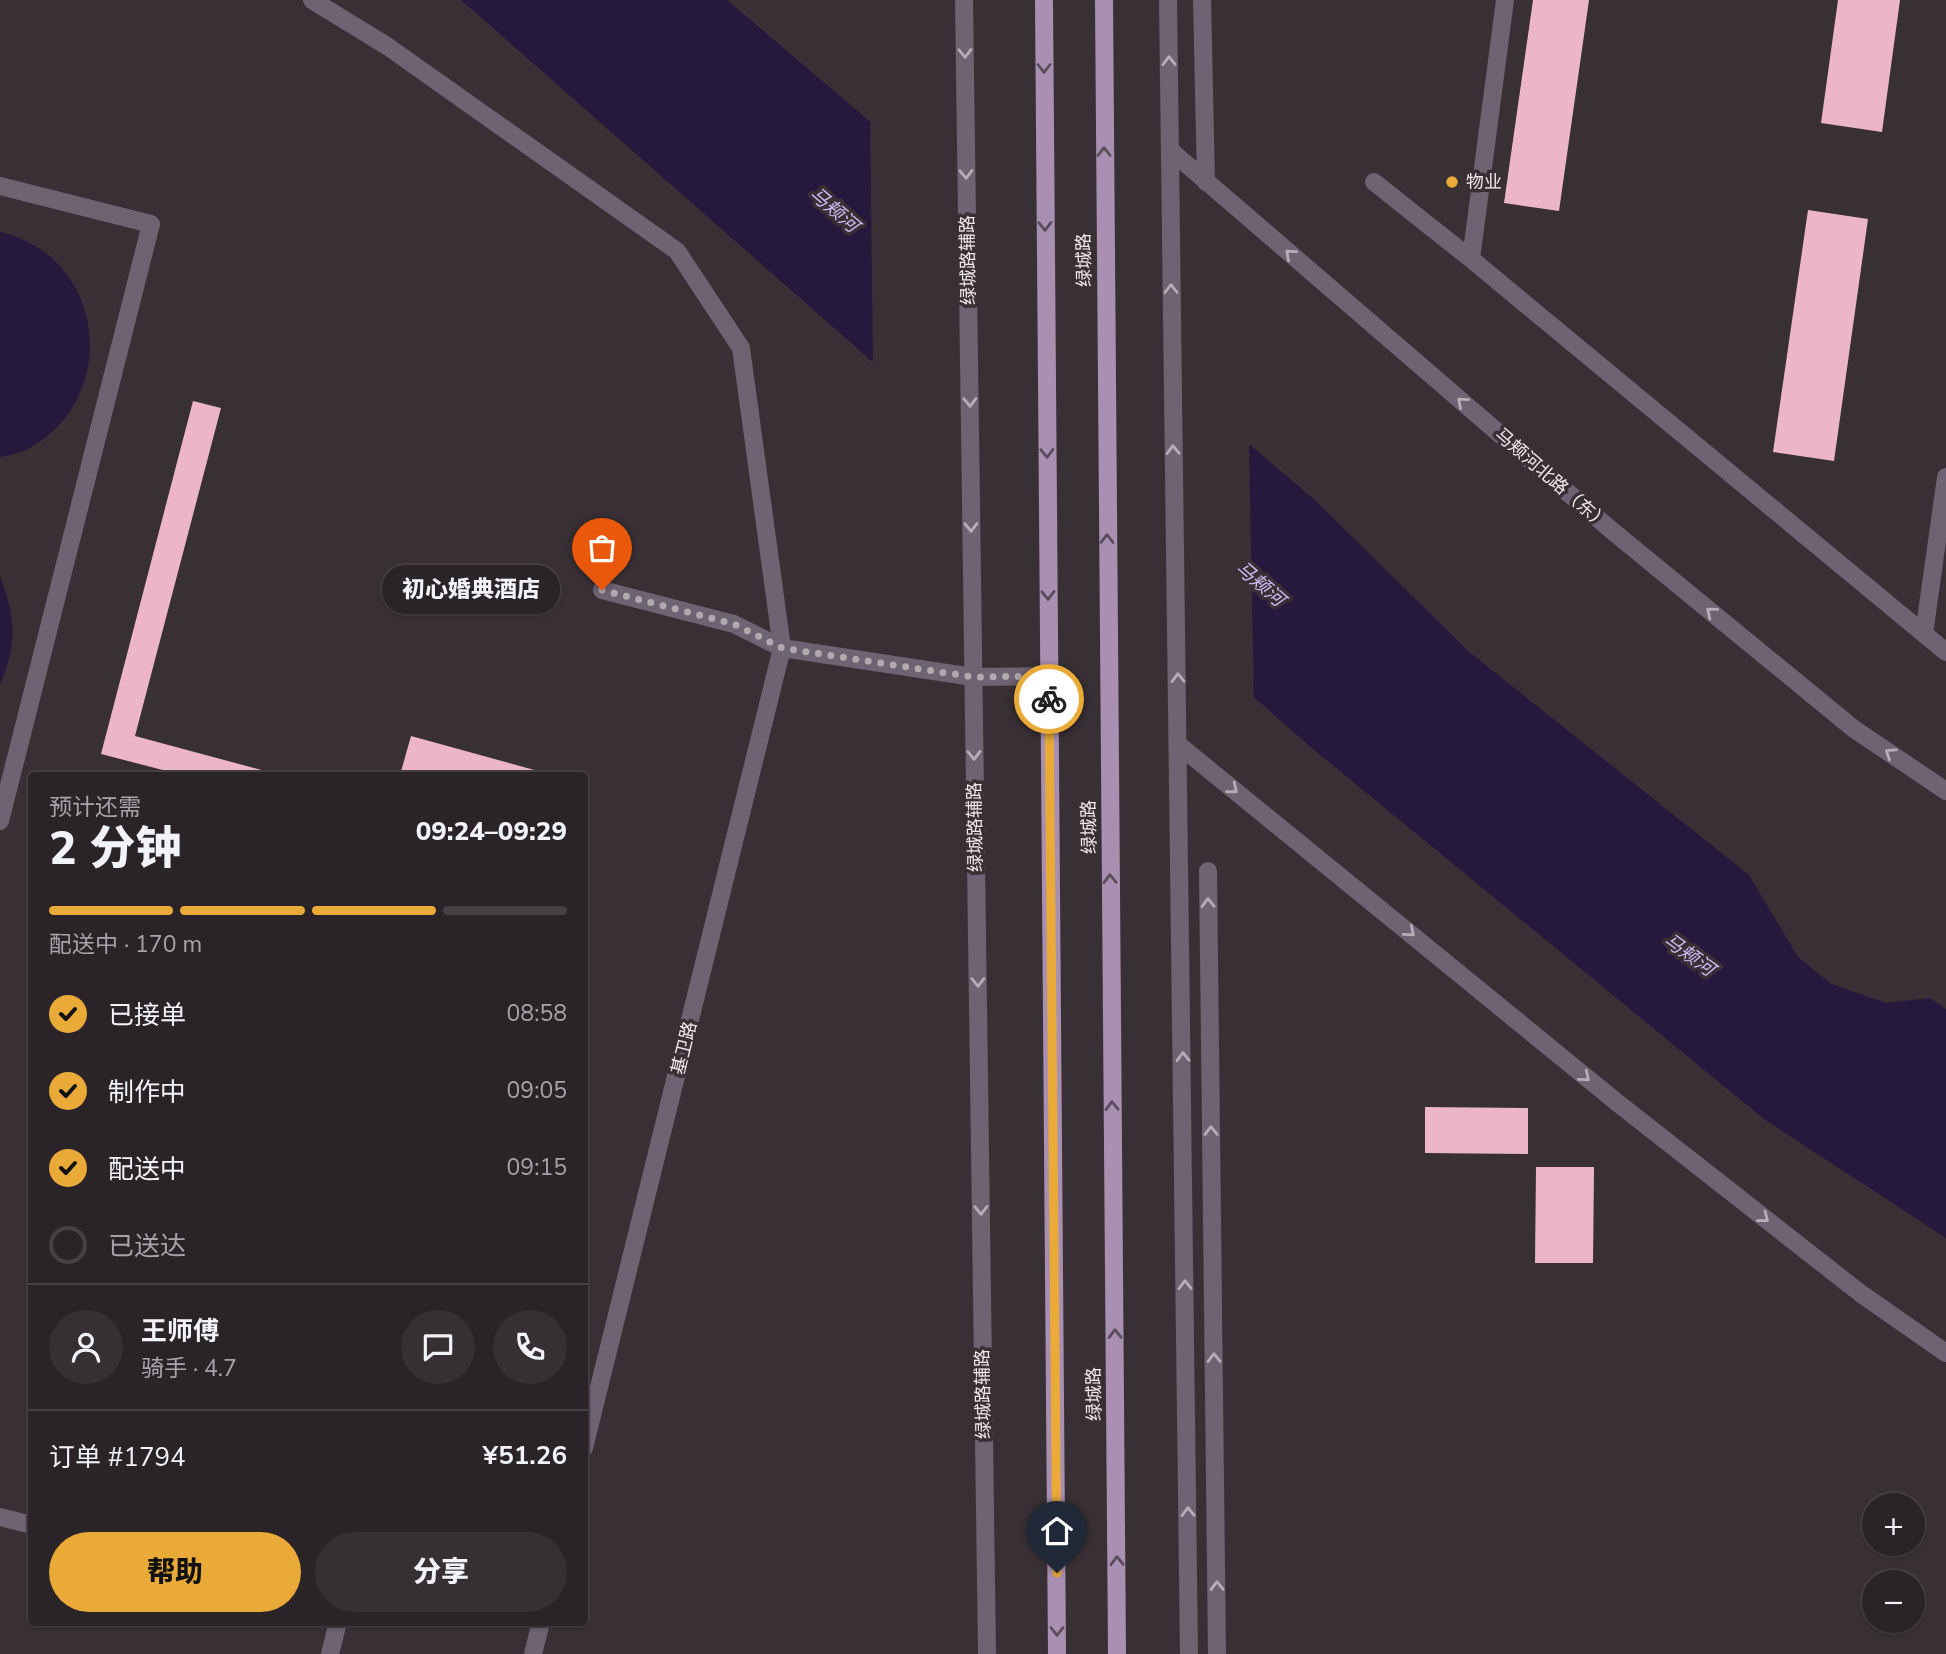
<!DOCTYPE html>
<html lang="zh">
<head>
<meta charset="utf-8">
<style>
	:root { --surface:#2a2428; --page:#363034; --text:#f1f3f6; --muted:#a5a4a8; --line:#464145; --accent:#eaaa38 }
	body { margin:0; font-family:"Nunito Sans","Noto Sans SC",sans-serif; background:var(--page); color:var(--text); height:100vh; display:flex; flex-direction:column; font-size:26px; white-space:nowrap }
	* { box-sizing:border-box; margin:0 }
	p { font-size:23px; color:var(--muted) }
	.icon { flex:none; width:38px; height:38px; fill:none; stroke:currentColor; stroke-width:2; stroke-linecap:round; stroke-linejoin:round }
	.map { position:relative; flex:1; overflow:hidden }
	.details { position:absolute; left:28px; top:772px; width:560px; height:854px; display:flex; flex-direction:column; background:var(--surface); border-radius:7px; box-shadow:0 2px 5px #0004,0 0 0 2px var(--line) }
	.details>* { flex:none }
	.fabs { position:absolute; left:1862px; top:1493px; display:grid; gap:14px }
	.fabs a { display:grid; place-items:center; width:63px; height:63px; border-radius:50%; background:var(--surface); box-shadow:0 2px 5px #0004,0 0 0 2px var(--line); font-size:35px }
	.pin { position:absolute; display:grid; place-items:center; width:60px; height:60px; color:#fff; margin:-72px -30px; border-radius:50% 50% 50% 0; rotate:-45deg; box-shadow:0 0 7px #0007 }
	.pin .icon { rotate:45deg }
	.courier { position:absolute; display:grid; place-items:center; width:70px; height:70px; margin:-35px; border:5px solid #eaaa38; border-radius:50%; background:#fff; color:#222; box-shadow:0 2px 9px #0007 }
	.bubble { position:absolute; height:49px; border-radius:24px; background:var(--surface); box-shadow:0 2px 5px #0004,0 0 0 2px var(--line); font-size:23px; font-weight:800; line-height:49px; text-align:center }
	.headline em { font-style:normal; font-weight:800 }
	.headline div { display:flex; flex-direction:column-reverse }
	.headline { display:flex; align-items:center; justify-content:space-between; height:119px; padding:0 21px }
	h1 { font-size:46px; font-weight:800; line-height:52px }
	.bar { display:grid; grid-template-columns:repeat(4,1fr); gap:10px 7px; align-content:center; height:84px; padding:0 21px }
	.bar i { height:9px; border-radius:5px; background:var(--line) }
	.bar .current { background:var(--accent) }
	.bar p { grid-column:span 4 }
	.line { display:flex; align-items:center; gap:18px; padding:0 21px; border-top:2px solid var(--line) }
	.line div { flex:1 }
	.round { display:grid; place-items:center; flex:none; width:74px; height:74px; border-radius:37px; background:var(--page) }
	ol { padding:0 21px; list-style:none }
	li { display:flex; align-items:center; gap:21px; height:77px }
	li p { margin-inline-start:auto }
	li .icon { padding:7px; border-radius:50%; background:var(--accent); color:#111; stroke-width:4 }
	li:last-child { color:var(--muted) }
	li i { width:38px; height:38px; border:4px solid var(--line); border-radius:50% }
	.primary-button { display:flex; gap:14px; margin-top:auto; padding:14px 21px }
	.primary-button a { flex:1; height:80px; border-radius:42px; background:var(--accent); color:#111; font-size:28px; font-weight:800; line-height:80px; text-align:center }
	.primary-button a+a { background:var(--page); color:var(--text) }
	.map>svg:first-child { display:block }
	.water { fill:#25193e }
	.pier { fill:#383035 }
	.building { fill:#edb6c8 }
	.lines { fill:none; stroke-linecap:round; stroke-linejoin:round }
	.minor { stroke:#6e6273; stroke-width:18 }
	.major { stroke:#a990b2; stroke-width:18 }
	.oneway { stroke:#b6adb7 }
	.oneway2 { stroke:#5a4d5a }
	.done { stroke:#b0a9ad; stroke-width:7; stroke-dasharray:0 12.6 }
	.route { stroke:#eaaa38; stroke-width:9 }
	.poi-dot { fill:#eaaa38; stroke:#383035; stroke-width:2.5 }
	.labels { text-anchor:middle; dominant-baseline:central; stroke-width:7; stroke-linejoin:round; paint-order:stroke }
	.poi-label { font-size:18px; fill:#f0eaee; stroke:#383035; text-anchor:start }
	.street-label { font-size:18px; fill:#f0eaee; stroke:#383035 }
	.water-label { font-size:19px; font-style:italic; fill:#ccbdf5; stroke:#383035 }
</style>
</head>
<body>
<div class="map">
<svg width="1946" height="1654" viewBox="0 0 1946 1654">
	<rect width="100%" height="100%" fill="#383035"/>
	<path class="water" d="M 461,0 L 727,0 L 1317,502 L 1468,651 L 1749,875 L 1798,957 L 1831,984 L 1886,1003 L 1930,998 L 1946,1009 L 1946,1238 L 1764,1119 L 1313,749 Z
		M 0,232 C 107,256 122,400 26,450 C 18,454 8,455 0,457 Z
		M 0,576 C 15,616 18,644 0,684 Z"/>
	<path class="pier" d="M 870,117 L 1249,439 L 1254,702 L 873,367 Z"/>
	<path class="building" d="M 1533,0 L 1589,0 L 1559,211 L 1504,203 Z
		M 1838,0 L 1900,0 L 1882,132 L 1821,123 Z
		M 1808,210 L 1868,219 L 1834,461 L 1773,452 Z
		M 193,401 L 221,408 L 135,736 L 280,775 L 182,775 L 101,754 Z
		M 411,736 L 549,774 L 549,775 L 400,775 Z
		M 1425,1107 L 1528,1108 L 1528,1154 L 1425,1153 Z
		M 1536,1167 L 1594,1167 L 1593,1263 L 1535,1263 Z"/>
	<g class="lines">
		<path class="minor" d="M 312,0 L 387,46 L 677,251 L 741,348 L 782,648 L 584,1448
			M 964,0 L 987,1654
			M 1168,0 L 1189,1654
			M 1202,0 L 1206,182
			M 1170,150 L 1610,529 L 1854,729 L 1946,791
			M 1374,182 L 1471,259 L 1946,652
			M 0,186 L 151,224 L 0,821
			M 1471,259 L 1505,0
			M 602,590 L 734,624 L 782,648 L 973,677 L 1049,676
			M 1924,634 L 1946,477
			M 1180,746 L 1619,1104 L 1860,1293 L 1946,1353
			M 1208,871 L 1217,1654
			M 0,1517 L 32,1525
			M 330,1654 L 338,1622
			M 533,1654 L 541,1622"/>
		<path class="major" d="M 1044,0 L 1057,1654
			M 1104,0 L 1117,1654"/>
	</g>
	<defs><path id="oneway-chevron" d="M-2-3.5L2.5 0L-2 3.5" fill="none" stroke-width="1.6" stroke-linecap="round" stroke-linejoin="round" transform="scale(1.75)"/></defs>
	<g class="oneway">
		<use href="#oneway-chevron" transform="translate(965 53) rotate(89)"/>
		<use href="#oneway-chevron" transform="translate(1169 61) rotate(-91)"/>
		<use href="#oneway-chevron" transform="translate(966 174) rotate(89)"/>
		<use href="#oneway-chevron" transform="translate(1290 254) rotate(-139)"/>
		<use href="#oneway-chevron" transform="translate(1171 289) rotate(-90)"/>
		<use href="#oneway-chevron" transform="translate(970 402) rotate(89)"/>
		<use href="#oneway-chevron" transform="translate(1462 402) rotate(-139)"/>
		<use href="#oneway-chevron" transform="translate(1173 450) rotate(-91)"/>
		<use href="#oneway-chevron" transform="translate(971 527) rotate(89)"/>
		<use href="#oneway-chevron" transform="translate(1711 612) rotate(-141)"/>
		<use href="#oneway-chevron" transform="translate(1178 678) rotate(-91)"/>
		<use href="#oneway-chevron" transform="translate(1890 753) rotate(-146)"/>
		<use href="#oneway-chevron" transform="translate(974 755) rotate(89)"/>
		<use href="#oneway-chevron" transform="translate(1233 789) rotate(39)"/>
		<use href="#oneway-chevron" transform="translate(1208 903) rotate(-91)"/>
		<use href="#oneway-chevron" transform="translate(1410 932) rotate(40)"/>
		<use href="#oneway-chevron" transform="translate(978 982) rotate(89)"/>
		<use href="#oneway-chevron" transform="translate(1183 1057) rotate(-91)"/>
		<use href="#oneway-chevron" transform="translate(1585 1077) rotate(40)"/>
		<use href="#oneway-chevron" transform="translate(1211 1131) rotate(-91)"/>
		<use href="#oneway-chevron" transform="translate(981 1210) rotate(89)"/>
		<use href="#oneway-chevron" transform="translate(1764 1218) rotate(38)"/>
		<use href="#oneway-chevron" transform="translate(1185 1285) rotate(-91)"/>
		<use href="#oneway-chevron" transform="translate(1214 1358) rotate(-91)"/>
		<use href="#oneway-chevron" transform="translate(1188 1512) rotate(-91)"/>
		<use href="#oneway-chevron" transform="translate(1217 1586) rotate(-91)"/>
	</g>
	<g class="oneway2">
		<use href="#oneway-chevron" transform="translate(1044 68) rotate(90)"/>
		<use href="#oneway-chevron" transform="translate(1104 152) rotate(-90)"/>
		<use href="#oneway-chevron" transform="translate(1045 226) rotate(89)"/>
		<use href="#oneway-chevron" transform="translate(1047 453) rotate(89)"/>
		<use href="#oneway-chevron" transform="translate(1107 539) rotate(-90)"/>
		<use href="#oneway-chevron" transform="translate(1048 595) rotate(89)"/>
		<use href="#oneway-chevron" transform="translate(1110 879) rotate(-91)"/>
		<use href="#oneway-chevron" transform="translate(1112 1106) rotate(-91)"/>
		<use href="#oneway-chevron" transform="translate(1115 1334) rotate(-91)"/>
		<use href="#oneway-chevron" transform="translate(1117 1561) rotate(-91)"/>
		<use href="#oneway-chevron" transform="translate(1057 1631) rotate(90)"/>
	</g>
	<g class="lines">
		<path class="done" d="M 602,590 L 734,624 L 782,648 L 973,677 L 1049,676 L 1049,699"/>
		<path class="route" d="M 1049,699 L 1057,1573"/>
	</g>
	<circle class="poi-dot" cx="1452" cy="182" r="7"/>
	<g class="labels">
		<g class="poi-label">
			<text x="1466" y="182">物业</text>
		</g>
		<g class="street-label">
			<text transform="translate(968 260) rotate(-91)">绿城路辅路</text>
			<text transform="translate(1084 260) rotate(-91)">绿城路</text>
			<text transform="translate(1552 479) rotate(41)">马颊河北路（东）</text>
			<text transform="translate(975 827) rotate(-91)">绿城路辅路</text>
			<text transform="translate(1089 827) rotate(-91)">绿城路</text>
			<text transform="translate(684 1048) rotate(-76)">基卫路</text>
			<text transform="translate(983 1394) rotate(-91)">绿城路辅路</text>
			<text transform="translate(1094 1394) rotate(-91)">绿城路</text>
		</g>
		<g class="water-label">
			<text transform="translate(834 210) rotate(41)">马颊河</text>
			<text transform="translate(1260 584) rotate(41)">马颊河</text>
			<text transform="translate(1689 955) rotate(36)">马颊河</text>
		</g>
	</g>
</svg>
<div class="fabs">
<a>+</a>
<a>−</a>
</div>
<div class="pin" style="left:602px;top:590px;background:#ea580c"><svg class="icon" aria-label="bag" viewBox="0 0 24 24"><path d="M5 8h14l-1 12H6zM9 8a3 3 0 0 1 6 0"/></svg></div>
<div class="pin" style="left:1057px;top:1573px;background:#1f2937"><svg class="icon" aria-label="home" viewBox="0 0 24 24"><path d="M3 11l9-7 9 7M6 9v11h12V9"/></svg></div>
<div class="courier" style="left:1049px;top:699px"><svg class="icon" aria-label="bike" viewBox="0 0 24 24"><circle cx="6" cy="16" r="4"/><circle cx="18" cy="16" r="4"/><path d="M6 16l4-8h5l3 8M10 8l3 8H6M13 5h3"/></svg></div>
<div class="bubble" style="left:382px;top:565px;width:178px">初心婚典酒店</div>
<section class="details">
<div class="headline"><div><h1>2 分钟</h1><p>预计还需</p></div><em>09:24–09:29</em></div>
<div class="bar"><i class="current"></i><i class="current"></i><i class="current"></i><i></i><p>配送中 · 170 m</p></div>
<ol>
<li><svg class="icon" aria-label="check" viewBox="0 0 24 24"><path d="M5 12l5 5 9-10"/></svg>已接单<p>08:58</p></li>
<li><svg class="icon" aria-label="check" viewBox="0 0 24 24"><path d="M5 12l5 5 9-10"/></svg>制作中<p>09:05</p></li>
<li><svg class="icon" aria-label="check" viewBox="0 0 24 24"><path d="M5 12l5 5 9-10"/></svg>配送中<p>09:15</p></li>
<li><i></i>已送达</li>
</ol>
<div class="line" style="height:126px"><a class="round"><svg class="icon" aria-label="person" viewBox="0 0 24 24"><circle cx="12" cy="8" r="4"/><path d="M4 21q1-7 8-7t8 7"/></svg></a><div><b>王师傅</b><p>骑手 · 4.7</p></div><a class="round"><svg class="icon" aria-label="chat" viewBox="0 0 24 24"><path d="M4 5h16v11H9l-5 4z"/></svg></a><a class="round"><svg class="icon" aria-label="phone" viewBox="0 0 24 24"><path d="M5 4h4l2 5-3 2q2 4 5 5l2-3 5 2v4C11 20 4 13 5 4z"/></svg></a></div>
<div class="line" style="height:91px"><div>订单 #1794</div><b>¥51.26</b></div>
<div class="primary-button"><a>帮助</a><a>分享</a></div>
</section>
</div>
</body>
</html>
